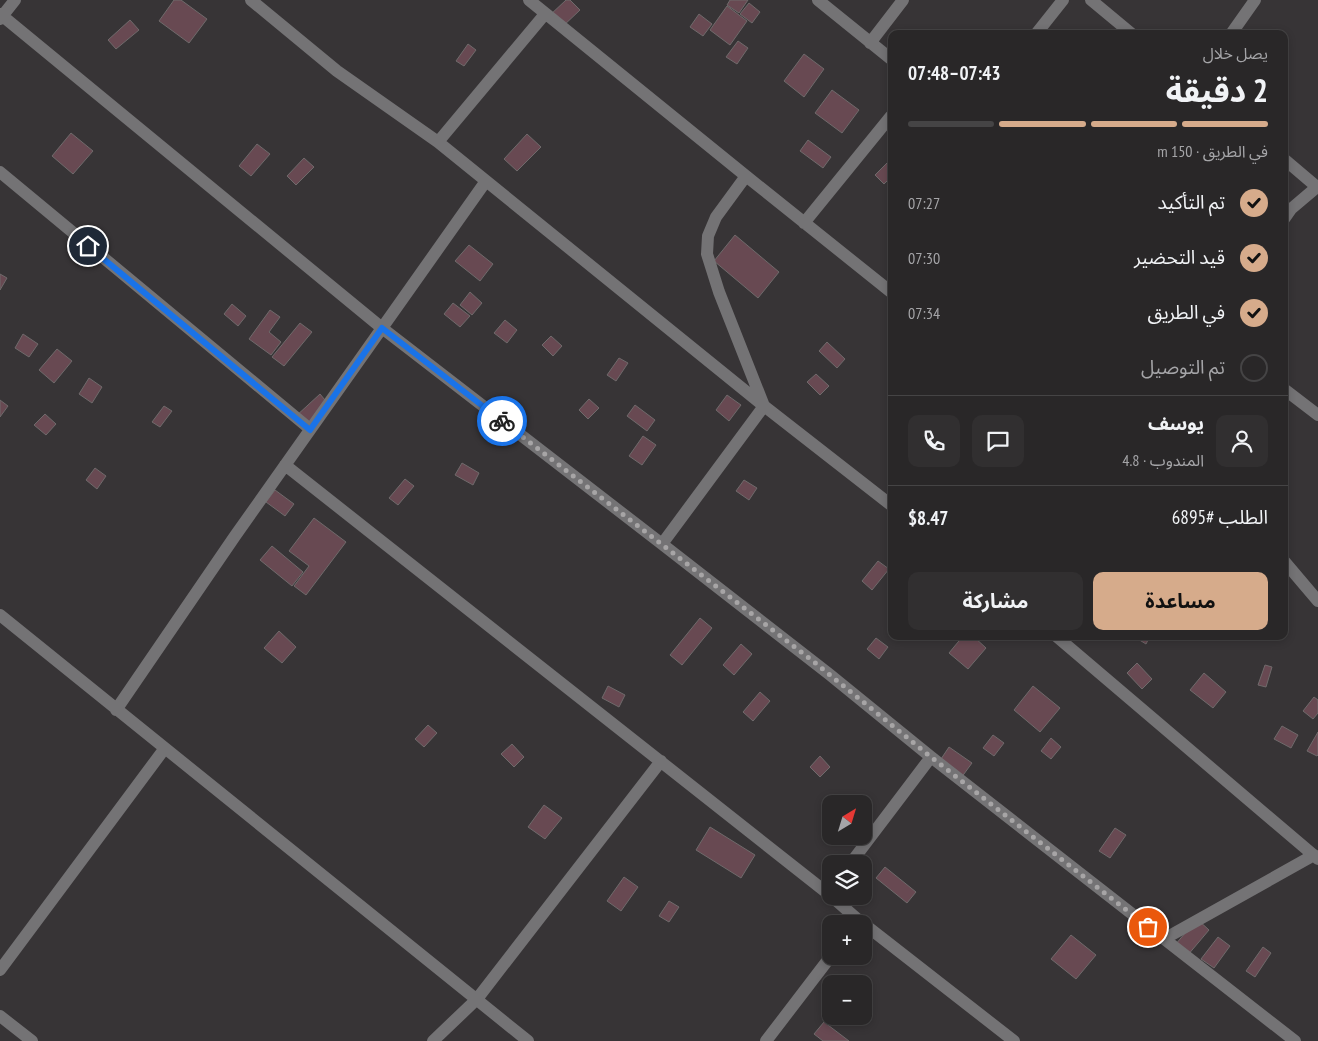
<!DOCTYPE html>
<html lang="ar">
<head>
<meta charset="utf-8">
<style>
	:root { --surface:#292728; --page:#312f30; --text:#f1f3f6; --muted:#a5a5a8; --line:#454445; --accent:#d6ab8b }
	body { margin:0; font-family:"PT Sans Narrow","Noto Sans Arabic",sans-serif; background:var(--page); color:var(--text); direction:rtl; height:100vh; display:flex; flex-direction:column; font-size:19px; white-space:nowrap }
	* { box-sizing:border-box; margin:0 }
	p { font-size:16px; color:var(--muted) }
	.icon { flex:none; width:28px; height:28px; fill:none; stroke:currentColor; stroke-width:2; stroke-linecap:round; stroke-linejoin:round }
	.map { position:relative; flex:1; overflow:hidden; direction:ltr }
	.sheet { position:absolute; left:888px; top:30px; width:400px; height:610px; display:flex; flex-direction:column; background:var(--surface); border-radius:10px; box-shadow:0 2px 8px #0003,0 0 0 1px var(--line); direction:rtl }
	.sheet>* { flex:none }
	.needle { width:32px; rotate:38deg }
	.controls { position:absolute; left:822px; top:795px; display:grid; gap:10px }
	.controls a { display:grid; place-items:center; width:50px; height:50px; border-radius:10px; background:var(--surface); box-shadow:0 2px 8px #0003,0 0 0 1px var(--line); font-size:25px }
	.pin { position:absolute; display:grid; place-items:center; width:42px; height:42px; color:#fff; margin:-21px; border:2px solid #fff; border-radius:50%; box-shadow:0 1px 5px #0007 }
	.courier { position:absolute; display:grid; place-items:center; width:50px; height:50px; margin:-25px; border:4px solid #1a73e8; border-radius:50%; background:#fff; color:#222; box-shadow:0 1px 6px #0007 }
	.head em { font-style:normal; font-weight:700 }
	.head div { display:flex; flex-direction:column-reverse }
	.head { display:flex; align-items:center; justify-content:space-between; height:85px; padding:0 20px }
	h1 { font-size:32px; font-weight:700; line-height:38px }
	.bar { display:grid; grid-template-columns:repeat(4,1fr); gap:8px 5px; align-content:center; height:60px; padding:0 20px }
	.bar i { height:6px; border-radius:4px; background:var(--line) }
	.bar .active { background:var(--accent) }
	.bar p { grid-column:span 4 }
	.line { display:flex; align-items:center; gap:12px; padding:0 20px; border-top:1px solid var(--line) }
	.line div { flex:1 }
	.round { display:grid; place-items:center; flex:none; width:52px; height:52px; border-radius:10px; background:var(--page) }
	ol { padding:0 20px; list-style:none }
	li { display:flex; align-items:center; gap:15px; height:55px }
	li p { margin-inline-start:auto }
	li .icon { padding:5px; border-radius:50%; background:var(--accent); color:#111; stroke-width:4 }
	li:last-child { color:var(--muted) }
	li i { width:28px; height:28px; border:2px solid var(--line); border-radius:50% }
	.button { display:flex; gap:10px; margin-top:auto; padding:10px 20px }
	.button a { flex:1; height:58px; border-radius:10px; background:var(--accent); color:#111; font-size:20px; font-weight:700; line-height:58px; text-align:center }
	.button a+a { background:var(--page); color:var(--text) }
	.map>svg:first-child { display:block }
	.building { fill:#684952; stroke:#6f6a6b }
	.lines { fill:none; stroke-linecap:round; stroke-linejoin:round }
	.minor { stroke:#747375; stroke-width:12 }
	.done { stroke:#a7a5a6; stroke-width:5; stroke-dasharray:0 9 }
	.route { stroke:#1a73e8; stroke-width:6 }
</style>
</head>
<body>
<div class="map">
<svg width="1318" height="1041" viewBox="0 0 1318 1041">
	<rect width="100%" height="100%" fill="#373436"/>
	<path class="building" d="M 174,0 L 181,0 L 207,19 L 189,43 L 159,21 Z
		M 566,0 L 570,0 L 580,10 L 561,28 L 549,16 Z
		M 730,0 L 748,0 L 739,13 L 727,5 Z
		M 749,3 L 760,12 L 752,23 L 740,14 Z
		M 727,6 L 747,21 L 730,45 L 710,30 Z
		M 699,14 L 712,24 L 703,36 L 690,27 Z
		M 130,20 L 139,30 L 116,49 L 108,40 Z
		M 738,41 L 748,48 L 737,64 L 726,57 Z
		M 468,44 L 476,50 L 464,66 L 456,61 Z
		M 804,54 L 824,69 L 804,97 L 784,81 Z
		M 832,90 L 859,110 L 842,133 L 815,113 Z
		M 71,133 L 93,151 L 73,174 L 52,156 Z
		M 527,134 L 541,147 L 517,171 L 504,159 Z
		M 808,140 L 831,157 L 823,168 L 800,151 Z
		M 257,144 L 270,154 L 251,176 L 239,166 Z
		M 304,158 L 314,167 L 296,185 L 287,176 Z
		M 891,159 L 891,177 L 884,184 L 875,175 Z
		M 735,235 L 779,272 L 758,298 L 714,261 Z
		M 469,245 L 493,264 L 480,281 L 455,261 Z
		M 0,274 L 7,278 L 0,290 Z
		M 470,292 L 482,303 L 472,315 L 460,305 Z
		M 453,303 L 470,316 L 460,327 L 444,314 Z
		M 232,304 L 246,316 L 238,326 L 224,314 Z
		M 270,310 L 280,317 L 269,332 L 281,342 L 271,355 L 249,339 Z
		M 505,320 L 517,330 L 507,343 L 494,333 Z
		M 300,323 L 312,332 L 284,366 L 272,357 Z
		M 23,334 L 38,344 L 29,357 L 15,348 Z
		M 551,336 L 562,346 L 553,356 L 542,345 Z
		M 827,342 L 845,359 L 837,368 L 819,351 Z
		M 57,349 L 72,361 L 54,383 L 39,370 Z
		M 619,358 L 628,363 L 616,381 L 607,375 Z
		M 816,374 L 829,386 L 820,395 L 807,382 Z
		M 89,378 L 102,387 L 92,403 L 79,394 Z
		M 320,394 L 330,406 L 305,429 L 295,417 Z
		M 727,395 L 741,405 L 729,421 L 716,410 Z
		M 589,399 L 599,408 L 588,419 L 579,410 Z
		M 0,400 L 8,406 L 0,417 Z
		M 635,405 L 655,420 L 647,431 L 627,416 Z
		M 164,406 L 172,411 L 160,427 L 152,422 Z
		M 45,414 L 56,424 L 46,435 L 34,425 Z
		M 643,436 L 656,445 L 642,465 L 629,456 Z
		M 462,463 L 479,473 L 473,485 L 455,475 Z
		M 95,468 L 106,476 L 97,489 L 86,480 Z
		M 405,479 L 414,486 L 398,505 L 389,498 Z
		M 744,480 L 757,488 L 749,500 L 736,491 Z
		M 275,490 L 294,504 L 285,516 L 266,502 Z
		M 314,518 L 346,542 L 306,595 L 294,586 L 309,566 L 289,551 Z
		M 272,546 L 303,572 L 292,586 L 260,560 Z
		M 878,561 L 889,569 L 872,590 L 862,581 Z
		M 700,618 L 712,628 L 682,665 L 670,655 Z
		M 279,631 L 296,647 L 282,663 L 264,648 Z
		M 963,636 L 973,636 L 986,648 L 968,669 L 949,653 Z
		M 1133,636 L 1150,636 L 1146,644 Z
		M 876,638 L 888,647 L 879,659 L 867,649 Z
		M 741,644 L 752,654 L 734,675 L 723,665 Z
		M 1137,663 L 1152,679 L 1142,689 L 1127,673 Z
		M 1265,665 L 1272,667 L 1266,687 L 1258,685 Z
		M 1204,673 L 1226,692 L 1213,708 L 1190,690 Z
		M 608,686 L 625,695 L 619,707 L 602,698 Z
		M 1033,686 L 1060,708 L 1040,732 L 1014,710 Z
		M 760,692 L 770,701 L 753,721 L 743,712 Z
		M 1314,697 L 1318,700 L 1318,713 L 1313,719 L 1303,711 Z
		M 428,725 L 437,733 L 424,747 L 415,739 Z
		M 1282,726 L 1298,735 L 1291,748 L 1274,739 Z
		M 1318,732 L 1318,755 L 1317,756 L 1307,751 Z
		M 993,735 L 1004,743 L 994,756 L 983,748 Z
		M 1051,738 L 1061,747 L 1051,759 L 1041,751 Z
		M 512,744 L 524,757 L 514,767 L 501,754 Z
		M 949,747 L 972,763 L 961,778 L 939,762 Z
		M 820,756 L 830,767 L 820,777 L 810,767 Z
		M 544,805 L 562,818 L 545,839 L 528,827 Z
		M 710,827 L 755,855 L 741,878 L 696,850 Z
		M 1115,828 L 1126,835 L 1110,858 L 1099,851 Z
		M 885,867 L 916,892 L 907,903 L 876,878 Z
		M 624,877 L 638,887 L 621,911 L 607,901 Z
		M 669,901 L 679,907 L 669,922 L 659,916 Z
		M 1197,919 L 1209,930 L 1187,956 L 1175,945 Z
		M 1071,935 L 1096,955 L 1076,979 L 1051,959 Z
		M 1218,937 L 1230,946 L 1214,968 L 1201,959 Z
		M 1263,947 L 1271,953 L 1255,977 L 1246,971 Z
		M 824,1022 L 849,1041 L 823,1041 L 814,1034 Z"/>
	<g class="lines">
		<path class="minor" d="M 251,0 L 337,71 L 438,142 L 764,406 L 891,505
			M 529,0 L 746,176 L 891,292
			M 818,0 L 891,59
			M 1091,0 L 1132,34
			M 0,14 L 382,328 L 662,544
			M 0,19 L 15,0
			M 1036,34 L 1063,0
			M 1231,34 L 1255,0
			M 870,43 L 903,0
			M 438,142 L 545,14
			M 1284,159 L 1318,188
			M 0,172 L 310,429
			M 746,176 L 716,217 L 708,236 L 707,254 L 719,292 L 764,406 L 662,544 L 829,674 L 931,757 L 1295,1041
			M 1284,219 L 1291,209 L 1318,186
			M 804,223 L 891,116
			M 1284,389 L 1318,415
			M 285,465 L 831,896
			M 1284,561 L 1318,601
			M 0,615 L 528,1041
			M 1056,636 L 1318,859
			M 116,710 L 235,536 L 486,181
			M 850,864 L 931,757
			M 831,896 L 863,924
			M 864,924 L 1014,1041
			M 1164,939 L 1314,855
			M 0,970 L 165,748
			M 0,1016 L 32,1041
			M 433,1041 L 477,999 L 661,761
			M 766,1041 L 831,956"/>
	</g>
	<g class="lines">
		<path class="done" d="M 502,421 L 814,662 L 931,757 L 1148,927"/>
		<path class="route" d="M 88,246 L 310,430 L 382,328 L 502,421"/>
	</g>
</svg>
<div class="controls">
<a><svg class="needle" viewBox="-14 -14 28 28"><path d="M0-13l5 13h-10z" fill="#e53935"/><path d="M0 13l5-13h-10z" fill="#a5a5a8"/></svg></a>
<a><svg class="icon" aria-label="layers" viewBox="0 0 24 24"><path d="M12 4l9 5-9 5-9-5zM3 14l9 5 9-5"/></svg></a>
<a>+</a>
<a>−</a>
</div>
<div class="pin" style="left:1148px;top:927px;background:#ea580c"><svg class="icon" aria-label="bag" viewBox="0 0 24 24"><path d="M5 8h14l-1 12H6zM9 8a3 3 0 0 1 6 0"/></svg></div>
<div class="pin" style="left:88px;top:246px;background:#1f2937"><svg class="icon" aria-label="home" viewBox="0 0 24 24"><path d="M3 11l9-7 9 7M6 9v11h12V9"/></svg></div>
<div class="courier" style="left:502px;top:421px"><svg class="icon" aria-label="bike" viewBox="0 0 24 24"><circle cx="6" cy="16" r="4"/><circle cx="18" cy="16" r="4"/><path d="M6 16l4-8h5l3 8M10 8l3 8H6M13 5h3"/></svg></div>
<section class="sheet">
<div class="head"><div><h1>2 دقيقة</h1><p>يصل خلال</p></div><em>07:43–07:48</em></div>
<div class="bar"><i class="active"></i><i class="active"></i><i class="active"></i><i></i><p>في الطريق · 150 m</p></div>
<ol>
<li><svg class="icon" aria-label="check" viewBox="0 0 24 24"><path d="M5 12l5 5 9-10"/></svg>تم التأكيد<p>07:27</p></li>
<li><svg class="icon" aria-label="check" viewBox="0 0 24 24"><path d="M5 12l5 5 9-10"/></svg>قيد التحضير<p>07:30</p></li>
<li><svg class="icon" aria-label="check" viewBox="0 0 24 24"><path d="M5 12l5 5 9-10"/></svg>في الطريق<p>07:34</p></li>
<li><i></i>تم التوصيل</li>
</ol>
<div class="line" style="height:90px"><a class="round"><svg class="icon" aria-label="person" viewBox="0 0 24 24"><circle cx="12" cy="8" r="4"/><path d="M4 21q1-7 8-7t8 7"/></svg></a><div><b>يوسف</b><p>المندوب · 4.8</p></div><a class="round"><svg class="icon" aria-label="chat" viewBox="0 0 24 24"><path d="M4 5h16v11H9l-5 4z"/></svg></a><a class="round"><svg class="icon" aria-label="phone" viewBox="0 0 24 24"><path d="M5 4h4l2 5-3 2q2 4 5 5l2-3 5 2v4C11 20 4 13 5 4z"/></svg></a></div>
<div class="line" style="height:65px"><div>الطلب #6895</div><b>$8.47</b></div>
<div class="button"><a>مساعدة</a><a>مشاركة</a></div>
</section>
</div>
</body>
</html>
